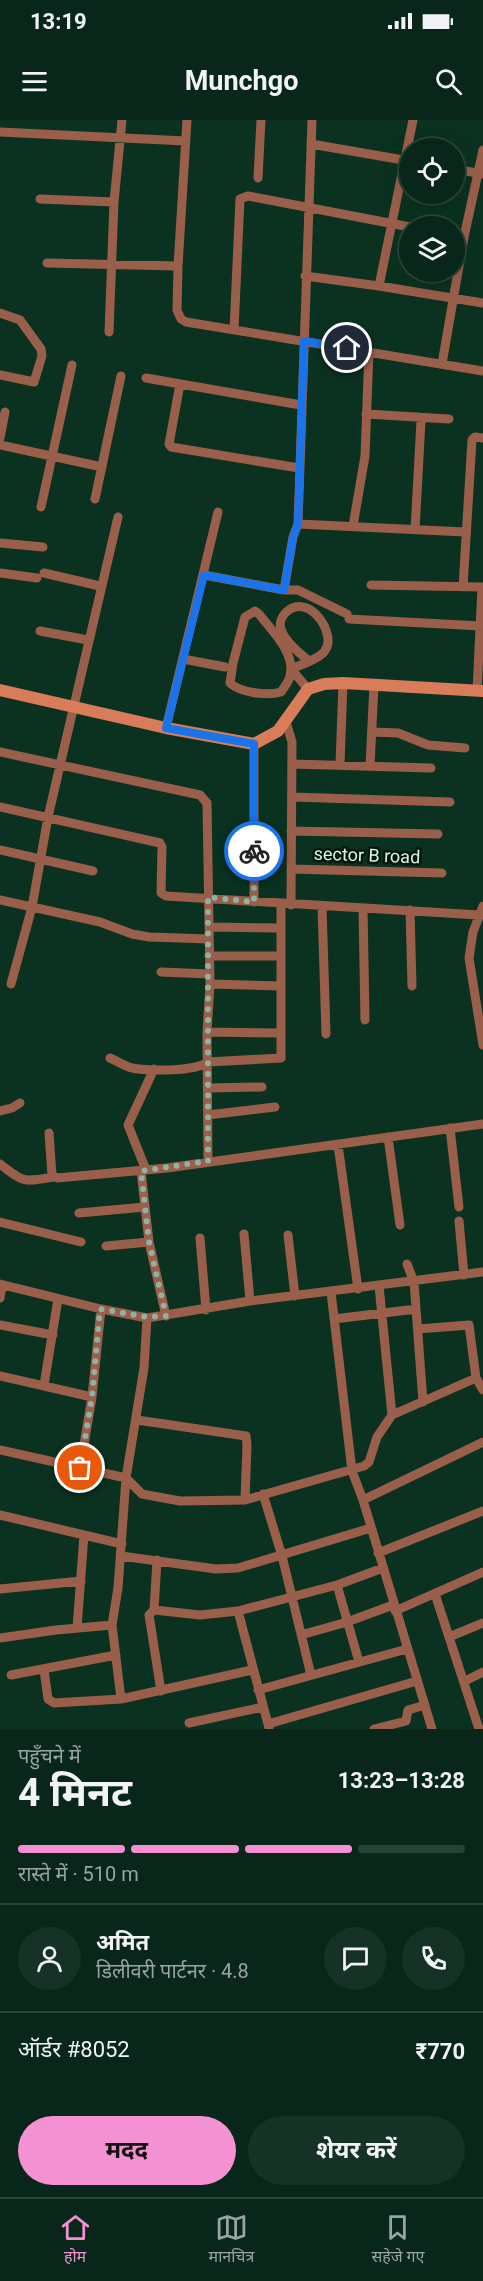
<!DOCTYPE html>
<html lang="hi">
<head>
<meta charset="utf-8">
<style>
	:root { --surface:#082619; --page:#163226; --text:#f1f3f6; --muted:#98a5a2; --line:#294338; --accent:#f491d3 }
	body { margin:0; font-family:Roboto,"Noto Sans Devanagari",sans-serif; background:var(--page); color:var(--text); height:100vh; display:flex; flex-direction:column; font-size:22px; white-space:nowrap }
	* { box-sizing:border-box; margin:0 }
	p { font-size:20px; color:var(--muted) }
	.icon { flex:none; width:33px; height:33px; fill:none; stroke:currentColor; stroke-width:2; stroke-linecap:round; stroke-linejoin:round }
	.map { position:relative; height:1609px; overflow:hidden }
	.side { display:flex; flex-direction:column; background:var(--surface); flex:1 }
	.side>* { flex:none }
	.controls { position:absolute; left:399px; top:18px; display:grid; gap:12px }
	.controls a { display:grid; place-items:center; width:66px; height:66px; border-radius:50%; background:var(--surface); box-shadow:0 6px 24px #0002,0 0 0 2px var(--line); font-size:30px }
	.pin { position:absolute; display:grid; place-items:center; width:51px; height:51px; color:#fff; margin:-26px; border:3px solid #fff; border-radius:50%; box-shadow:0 2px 6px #0007 }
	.courier { position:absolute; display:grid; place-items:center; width:60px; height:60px; margin:-30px; border:4px solid #1a73e8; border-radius:50%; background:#fff; color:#222; box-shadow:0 2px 8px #0007 }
	.head em { font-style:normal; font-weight:700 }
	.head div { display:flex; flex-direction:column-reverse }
	.head { display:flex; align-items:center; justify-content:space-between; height:102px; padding:0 18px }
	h1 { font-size:39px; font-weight:700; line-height:45px }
	.bar { display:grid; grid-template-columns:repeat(4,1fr); gap:9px 6px; align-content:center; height:72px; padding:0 18px }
	.bar i { height:8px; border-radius:4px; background:var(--line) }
	.bar .active { background:var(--accent) }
	.bar p { grid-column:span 4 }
	.line { display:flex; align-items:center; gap:15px; padding:0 18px; border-top:2px solid var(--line) }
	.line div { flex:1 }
	.round { display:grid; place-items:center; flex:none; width:63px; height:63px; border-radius:32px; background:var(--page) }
	.primary-button { display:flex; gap:12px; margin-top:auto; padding:12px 18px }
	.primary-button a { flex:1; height:69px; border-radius:36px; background:var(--accent); color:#111; font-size:24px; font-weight:700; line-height:69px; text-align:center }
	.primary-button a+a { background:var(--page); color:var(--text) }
	.status { display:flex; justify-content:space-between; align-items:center; height:42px; padding:0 30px; background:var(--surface); direction:ltr }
	.status svg { height:16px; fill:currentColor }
	header { display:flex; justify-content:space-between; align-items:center; height:78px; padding:0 18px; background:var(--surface); font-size:27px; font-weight:700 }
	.tabs { display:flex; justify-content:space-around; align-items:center; height:84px; border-top:2px solid var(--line); background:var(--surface); font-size:16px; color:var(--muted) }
	.tabs a { display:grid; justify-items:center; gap:3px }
	.tabs .active { color:var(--accent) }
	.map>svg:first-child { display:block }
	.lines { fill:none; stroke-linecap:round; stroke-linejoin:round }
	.street { stroke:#9a5f4a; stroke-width:9 }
	.secondary { stroke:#d97c5a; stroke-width:12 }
	.done { stroke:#92b1a2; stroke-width:6; stroke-dasharray:0 10.8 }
	.route { stroke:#1a73e8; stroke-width:8 }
	.labels { text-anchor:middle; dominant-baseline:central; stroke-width:5; stroke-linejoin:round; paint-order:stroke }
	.street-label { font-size:18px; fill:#dbf6e7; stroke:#03170d }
</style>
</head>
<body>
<div class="status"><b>13:19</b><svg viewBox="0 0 49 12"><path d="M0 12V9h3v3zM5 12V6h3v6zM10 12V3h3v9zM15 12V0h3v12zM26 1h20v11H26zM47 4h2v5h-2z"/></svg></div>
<header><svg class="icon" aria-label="menu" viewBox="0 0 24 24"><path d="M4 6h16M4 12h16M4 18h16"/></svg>Munchgo<svg class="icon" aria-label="search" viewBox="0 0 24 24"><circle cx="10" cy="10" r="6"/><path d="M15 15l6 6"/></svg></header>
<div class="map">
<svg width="483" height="1609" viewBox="0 0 483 1609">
	<rect width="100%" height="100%" fill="#0b3221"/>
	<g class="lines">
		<path class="street" d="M 187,0 L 178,146 L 177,190 L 181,199 L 186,202 L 483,251
			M 312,0 L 298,404 L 293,417 L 284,470 L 298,470 L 347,494
			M 0,12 L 186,21
			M 311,24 L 409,41
			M 454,49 L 483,54
			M 258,58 L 261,0
			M 40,79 L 114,82
			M 47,143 L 178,146
			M 305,156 L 379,166 L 483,183
			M 379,166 L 413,0
			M 0,193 L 20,200 L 41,229 L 42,236 L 34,262 L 0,255
			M 234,210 L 240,79 L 248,76 L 410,107
			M 109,212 L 114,82 L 122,0
			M 442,244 L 464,117 L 483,30
			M 146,258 L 301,285
			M 180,264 L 169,324 L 171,327 L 299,348
			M 366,294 L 449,299
			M 0,318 L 5,292
			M 0,325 L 102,347
			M 95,379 L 121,256
			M 41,387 L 72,245
			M 298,404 L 465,412
			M 353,406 L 365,336 L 369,231
			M 415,410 L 421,301 L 419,297
			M 0,423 L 43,427
			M 0,453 L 37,458
			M 44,453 L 100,466
			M 204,455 L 284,470
			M 371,465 L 483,467
			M 463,467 L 472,320 L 475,317 L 483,318
			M 255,491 L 259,494 C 271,510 296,533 290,556 C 289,562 284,567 281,572 C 267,576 241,573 230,563 L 233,543 L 245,497 Z
			M 349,499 L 481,506
			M 40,511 L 88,520
			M 183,539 L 225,547
			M 308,540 C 299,533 284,520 281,509 C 277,497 291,484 303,487 C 315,489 325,504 327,514 C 329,520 328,527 324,532 C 317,540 300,545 291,549 L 308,569
			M 477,571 L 482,467
			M 286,602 L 292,622 L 291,785
			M 166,608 L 218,392
			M 372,612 L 398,613 L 428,625 L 465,628
			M 0,632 L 200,675 L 207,683 L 210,864 L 207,912 L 208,1041
			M 292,644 L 431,648
			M 340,644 L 343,563
			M 370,646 L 374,565
			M 292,677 L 450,682
			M 0,687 L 160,723 L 162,727 L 161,773 L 166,776 L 479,795
			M 291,711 L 438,714
			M 0,730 L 93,751
			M 291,749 L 442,753
			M 0,780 L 100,802 L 132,814 L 149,817 L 209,819
			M 254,782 L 254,624
			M 483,786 L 473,812 L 469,838 L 483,925
			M 322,787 L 326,914
			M 363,788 L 365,900
			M 410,790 L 412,866
			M 210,807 L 280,808
			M 209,836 L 280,836
			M 161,852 L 210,854
			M 11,864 L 32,787 L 48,697 L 118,397
			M 210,864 L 280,866
			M 207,912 L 281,913
			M 110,938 C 117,941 124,946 132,948 C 150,951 193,952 208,942 L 281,938 L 281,783
			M 208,968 L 262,967
			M 0,991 L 12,988 L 20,983
			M 208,995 L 275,987
			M 450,1008 L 459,1087
			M 49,1013 L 52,1055 L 57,1058 L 167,1048 L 483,1004
			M 388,1017 L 400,1105
			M 338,1025 L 358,1169
			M 0,1044 C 24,1063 24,1062 53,1057
			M 146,1050 L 128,1005 L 154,949
			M 141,1051 L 149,1122 L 166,1196
			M 79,1093 L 145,1087
			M 459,1101 L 464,1155
			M 0,1102 L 81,1122
			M 244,1114 L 250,1181
			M 288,1115 L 295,1176
			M 200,1118 L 206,1190
			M 106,1126 L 149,1122
			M 407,1144 L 414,1162 L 423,1282
			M 0,1164 L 101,1189 L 147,1198 L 250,1181 L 483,1152
			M 331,1172 L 352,1351 L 363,1380 L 432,1609
			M 0,1178 L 2,1165
			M 334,1199 L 416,1189
			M 0,1205 L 53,1215
			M 418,1209 L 469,1205 L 476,1258 L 483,1270
			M 0,1256 L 92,1277
			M 44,1265 L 58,1179
			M 392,1295 L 476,1258
			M 137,1300 L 246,1316 L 247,1325 L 245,1380
			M 0,1330 L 126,1358 L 142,1374 L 180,1381 L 245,1380 L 364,1346 L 369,1342 L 377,1317 L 392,1295 L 379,1166
			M 80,1348 L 92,1277 L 101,1189
			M 263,1374 L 282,1436 L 311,1555
			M 363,1380 L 483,1322
			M 0,1395 L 122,1424
			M 378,1433 L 483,1391
			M 121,1436 L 216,1449 L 238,1448 L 371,1408
			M 157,1440 L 154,1490 L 149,1495 L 161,1571
			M 337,1465 L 359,1542
			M 0,1469 L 81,1461
			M 435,1474 L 479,1609
			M 154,1490 L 200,1495 L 238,1491 L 337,1465 L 383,1448
			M 238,1491 L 269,1608
			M 395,1491 L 483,1452
			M 77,1508 L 84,1415
			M 301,1515 L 347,1502 L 393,1485
			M 449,1517 L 483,1503
			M 0,1518 L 56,1510 L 112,1505
			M 44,1550 L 48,1579 L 54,1583 L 121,1579 L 252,1550
			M 11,1555 L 116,1535
			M 465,1561 L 483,1552
			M 258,1570 L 407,1529
			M 121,1579 L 112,1505 L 118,1468 L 126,1358 L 144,1248 L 147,1198
			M 189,1603 L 263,1587
			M 268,1604 L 417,1561
			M 374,1609 L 406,1601 L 408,1590 L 425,1585"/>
		<path class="secondary" d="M 0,570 L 166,608 L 254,624 L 278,611 L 308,569 L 324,564 L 343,563 L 483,571"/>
	</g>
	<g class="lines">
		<path class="done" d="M 80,1348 L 92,1277 L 100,1189 L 147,1197 L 166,1196 L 149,1122 L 141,1051 L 208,1041 L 208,777 L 254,782 L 254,731"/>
		<path class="route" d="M 254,731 L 254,624 L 166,608 L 204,455 L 284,470 L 293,417 L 298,404 L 304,221 L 347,228"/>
	</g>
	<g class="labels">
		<g class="street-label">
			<text transform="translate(367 735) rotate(2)">sector B road</text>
		</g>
	</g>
</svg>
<div class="controls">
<a><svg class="icon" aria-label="locate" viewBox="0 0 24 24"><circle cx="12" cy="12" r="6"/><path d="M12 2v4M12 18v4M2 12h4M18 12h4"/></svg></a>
<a><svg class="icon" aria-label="layers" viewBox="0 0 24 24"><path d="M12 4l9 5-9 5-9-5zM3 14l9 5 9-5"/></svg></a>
</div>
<div class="pin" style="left:80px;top:1348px;background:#ea580c"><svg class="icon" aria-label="bag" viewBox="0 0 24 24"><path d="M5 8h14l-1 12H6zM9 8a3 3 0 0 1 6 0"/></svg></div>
<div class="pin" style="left:347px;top:228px;background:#1f2937"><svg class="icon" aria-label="home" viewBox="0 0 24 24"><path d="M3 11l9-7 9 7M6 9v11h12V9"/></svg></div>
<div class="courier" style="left:254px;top:731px"><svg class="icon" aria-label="bike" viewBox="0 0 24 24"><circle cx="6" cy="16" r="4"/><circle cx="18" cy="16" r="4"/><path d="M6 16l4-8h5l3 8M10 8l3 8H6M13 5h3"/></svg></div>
</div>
<section class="side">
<div class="head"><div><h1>4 मिनट</h1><p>पहुँचने में</p></div><em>13:23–13:28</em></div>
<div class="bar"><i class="active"></i><i class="active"></i><i class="active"></i><i></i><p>रास्ते में · 510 m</p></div>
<div class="line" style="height:108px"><a class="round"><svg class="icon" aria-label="person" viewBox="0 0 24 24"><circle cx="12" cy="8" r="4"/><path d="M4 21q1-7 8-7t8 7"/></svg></a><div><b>अमित</b><p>डिलीवरी पार्टनर · 4.8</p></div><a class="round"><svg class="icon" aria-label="chat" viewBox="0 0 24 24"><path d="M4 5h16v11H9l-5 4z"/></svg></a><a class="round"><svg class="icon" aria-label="phone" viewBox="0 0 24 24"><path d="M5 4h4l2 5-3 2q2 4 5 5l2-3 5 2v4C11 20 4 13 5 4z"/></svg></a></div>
<div class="line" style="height:78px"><div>ऑर्डर #8052</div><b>₹770</b></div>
<div class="primary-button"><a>मदद</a><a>शेयर करें</a></div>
</section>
<nav class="tabs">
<a class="active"><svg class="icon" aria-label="home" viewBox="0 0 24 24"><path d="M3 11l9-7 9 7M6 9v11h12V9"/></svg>होम</a>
<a><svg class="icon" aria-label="map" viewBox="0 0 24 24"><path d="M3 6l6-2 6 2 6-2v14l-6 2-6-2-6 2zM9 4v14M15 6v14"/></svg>मानचित्र</a>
<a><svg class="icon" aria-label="saved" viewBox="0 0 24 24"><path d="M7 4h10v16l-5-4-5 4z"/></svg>सहेजे गए</a>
</nav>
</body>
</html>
